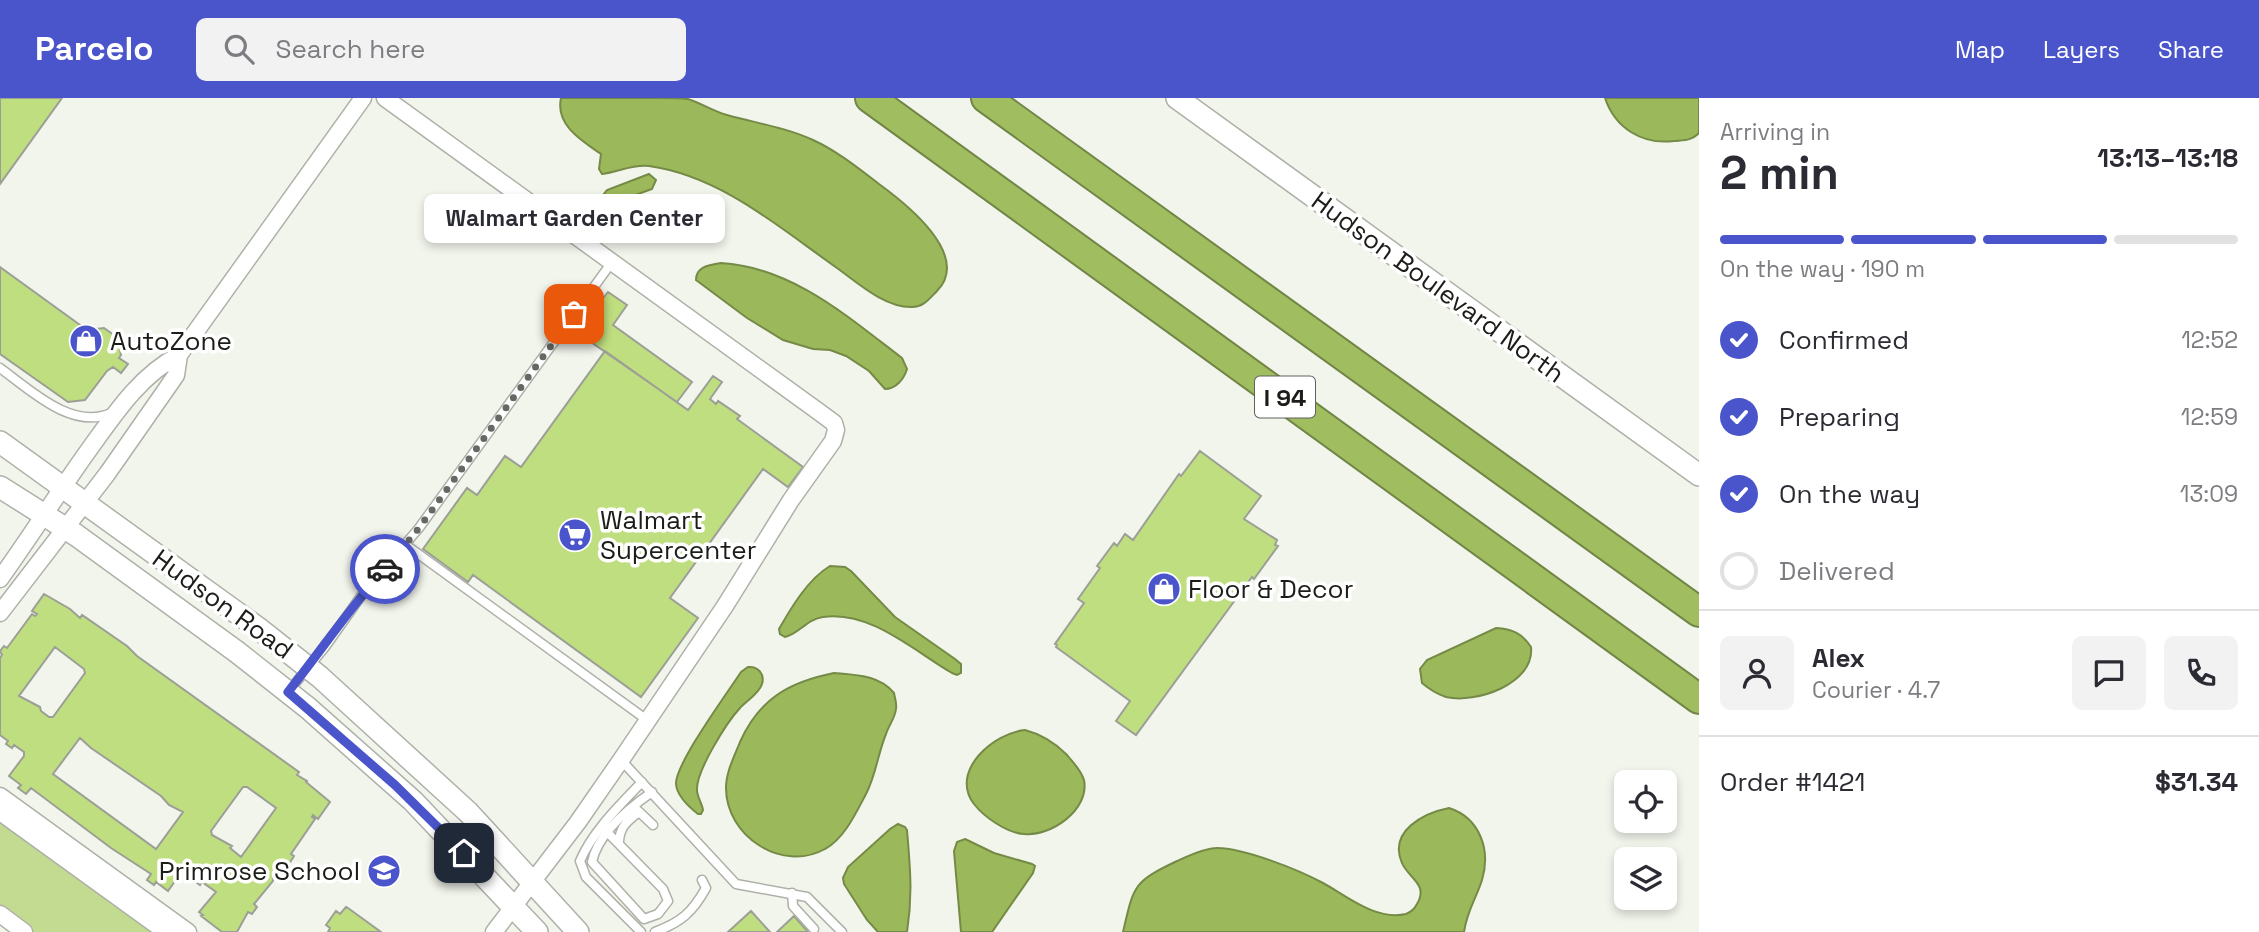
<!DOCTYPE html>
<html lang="en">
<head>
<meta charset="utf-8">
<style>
	:root { --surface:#fff; --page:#f2f2f3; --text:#2b2b33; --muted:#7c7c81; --line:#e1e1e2; --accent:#4a55cb }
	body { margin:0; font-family:"Space Grotesk",sans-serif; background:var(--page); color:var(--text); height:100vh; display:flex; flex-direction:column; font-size:26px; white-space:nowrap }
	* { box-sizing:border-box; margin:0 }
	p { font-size:23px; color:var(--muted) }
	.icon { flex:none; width:38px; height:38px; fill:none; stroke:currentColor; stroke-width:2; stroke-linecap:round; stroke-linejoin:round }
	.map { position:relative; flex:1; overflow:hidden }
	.drawer { display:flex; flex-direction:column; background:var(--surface); width:560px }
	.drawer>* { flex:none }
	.buttons { position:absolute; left:1614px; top:672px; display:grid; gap:14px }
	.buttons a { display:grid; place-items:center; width:63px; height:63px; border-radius:10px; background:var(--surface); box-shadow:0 4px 10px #0003; font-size:35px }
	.pin { position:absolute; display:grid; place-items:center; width:60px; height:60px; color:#fff; margin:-30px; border-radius:14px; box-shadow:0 4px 10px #0006 }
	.courier { position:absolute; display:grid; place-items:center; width:70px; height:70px; margin:-35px; border:5px solid #4a55cb; border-radius:50%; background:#fff; color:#222; box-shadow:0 2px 9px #0007 }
	.bubble { position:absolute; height:49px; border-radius:10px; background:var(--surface); box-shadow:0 4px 10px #0003; font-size:23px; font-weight:700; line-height:49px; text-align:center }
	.headline em { font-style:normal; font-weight:700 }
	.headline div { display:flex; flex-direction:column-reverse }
	.headline { display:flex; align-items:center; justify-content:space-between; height:119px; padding:0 21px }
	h1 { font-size:46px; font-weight:700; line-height:52px }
	.bar { display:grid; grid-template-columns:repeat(4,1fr); gap:10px 7px; align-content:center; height:84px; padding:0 21px }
	.bar i { height:9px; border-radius:5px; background:var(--line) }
	.bar .on { background:var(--accent) }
	.bar p { grid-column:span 4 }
	.line { display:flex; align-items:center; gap:18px; padding:0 21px; border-top:2px solid var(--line) }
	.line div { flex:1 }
	.round { display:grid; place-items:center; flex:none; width:74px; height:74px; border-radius:10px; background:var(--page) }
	ol { padding:0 21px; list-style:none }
	li { display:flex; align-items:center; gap:21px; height:77px }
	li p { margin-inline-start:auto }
	li .icon { padding:7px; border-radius:50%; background:var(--accent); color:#fff; stroke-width:4 }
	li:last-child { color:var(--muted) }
	li i { width:38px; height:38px; border:4px solid var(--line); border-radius:50% }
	header { display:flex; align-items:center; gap:42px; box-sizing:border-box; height:98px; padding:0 35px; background:var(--accent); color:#fff }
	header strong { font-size:33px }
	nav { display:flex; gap:38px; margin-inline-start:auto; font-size:24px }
	.search { width:490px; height:63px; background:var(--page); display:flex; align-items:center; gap:18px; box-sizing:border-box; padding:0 24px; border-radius:10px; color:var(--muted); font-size:26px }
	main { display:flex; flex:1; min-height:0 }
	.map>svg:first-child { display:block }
	.green { fill:#c2db90 }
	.water { fill:#9bb95a; stroke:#758a46; stroke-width:2 }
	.building { fill:#bfde7f; stroke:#9b9f96; stroke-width:2; fill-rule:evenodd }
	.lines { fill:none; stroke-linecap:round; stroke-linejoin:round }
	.lane-casing { stroke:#adb1a8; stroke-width:11 }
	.street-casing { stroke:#adb1a8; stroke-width:19 }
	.secondary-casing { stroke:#adb1a8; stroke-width:24 }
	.highway-casing { stroke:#718546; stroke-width:32 }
	.lane { stroke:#fff; stroke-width:8 }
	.street { stroke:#fff; stroke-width:16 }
	.secondary { stroke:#fff; stroke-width:21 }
	.highway { stroke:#a0bd5f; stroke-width:28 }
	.done { stroke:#666963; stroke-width:7; stroke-dasharray:0 12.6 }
	.route { stroke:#4a55cb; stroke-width:9 }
	.labels { text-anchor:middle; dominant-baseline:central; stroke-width:7; stroke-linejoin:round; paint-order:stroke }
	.shield { fill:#fff; stroke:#5f615e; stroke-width:2 }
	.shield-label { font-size:24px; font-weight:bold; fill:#1b1d19 }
	.street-label { font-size:26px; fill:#1b1d19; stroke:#fff }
	.poi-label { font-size:26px; fill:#1b1d19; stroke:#fff; text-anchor:start }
</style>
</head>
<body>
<header>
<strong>Parcelo</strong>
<div class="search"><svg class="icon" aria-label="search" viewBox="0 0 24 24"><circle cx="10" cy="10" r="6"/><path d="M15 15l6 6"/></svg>Search here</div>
<nav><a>Map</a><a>Layers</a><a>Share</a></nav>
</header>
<main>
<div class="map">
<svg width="1699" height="834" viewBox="0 0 1699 834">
	<rect width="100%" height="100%" fill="#f2f5ec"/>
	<path class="green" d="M 0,714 L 166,834 L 24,834 L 0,816 Z"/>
	<path class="water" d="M 561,0 C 593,0 624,0 656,0 C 665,0 679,0 688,1 C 701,5 712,13 727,17 C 755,25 785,29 813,42 C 837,53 858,70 879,86 C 905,105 972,157 937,193 C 930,200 923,210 911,209 C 884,209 858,185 837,170 C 780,130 721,78 649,68 C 633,66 618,74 602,76 L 599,71 L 601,56 C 582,43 555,27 561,0 Z
		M 1605,0 L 1699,0 L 1699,35 C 1691,43 1685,42 1674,43 C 1642,47 1615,30 1605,0 Z
		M 649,76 L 656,82 L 652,91 L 611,106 L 603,102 L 603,97 L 607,92 Z
		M 678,100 L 691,100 L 707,105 L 711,112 L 709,122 C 693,132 653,135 640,119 L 640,112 L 650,104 Z
		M 721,165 C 792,169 848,219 902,260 L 907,271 C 904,281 896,291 885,291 L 869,273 L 846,258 L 830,252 L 813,251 L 783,242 L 747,220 L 696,182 C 696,168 710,167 721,165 Z
		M 830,468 L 845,469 L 851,473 L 895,519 L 955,561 L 961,566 L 961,575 L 957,577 L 952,575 C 914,553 870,512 823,519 C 807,521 799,536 785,539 L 780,536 L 779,531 C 791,510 808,481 830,468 Z
		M 1496,530 C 1512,531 1522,535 1531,549 C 1535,586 1475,606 1446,599 C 1437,596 1429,591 1422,585 L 1420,571 L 1427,562 Z
		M 748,569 C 758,568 765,576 762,586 C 759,596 746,603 740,610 C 727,624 696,673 697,692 C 697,699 702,705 703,712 L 701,716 L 698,716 C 689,709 677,698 676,686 C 675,666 728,594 741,574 Z
		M 834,575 C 856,577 879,577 894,595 C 895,601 897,605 896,611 C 895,620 889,627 886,636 C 878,655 876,677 866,696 C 856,715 844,741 825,751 C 782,775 726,738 726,690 C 726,674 734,659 740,644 C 759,601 789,584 834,575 Z
		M 1025,632 C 1040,636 1055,645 1066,656 C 1073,664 1081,672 1084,682 C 1090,712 1050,739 1024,736 C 1007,735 984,719 974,706 C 949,673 994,635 1025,632 Z
		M 1449,710 C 1480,720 1491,752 1482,782 C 1476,801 1467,813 1464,834 L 1123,834 C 1134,787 1133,784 1177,763 C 1188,758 1205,750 1217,750 C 1244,750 1299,772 1323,785 C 1347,798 1376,823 1406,816 C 1411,814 1415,810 1417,806 C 1429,786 1408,780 1402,765 C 1388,733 1424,715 1449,710 Z
		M 898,726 L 905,729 L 907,732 C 910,769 913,796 907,834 L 878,834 L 867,822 L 844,786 L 843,780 L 848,769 L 890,731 Z
		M 965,741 L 994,755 L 1032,766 L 1035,768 L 1033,775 L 992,834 L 961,834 L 954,753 L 957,744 Z"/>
	<path class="building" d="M 0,0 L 62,0 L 0,86 Z
		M 0,169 L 87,232 L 104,230 L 118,240 L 121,257 L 119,260 L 128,266 L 121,275 L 113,269 L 107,273 L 85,302 L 68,304 L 0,256 Z
		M 608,194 L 627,207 L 613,227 L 692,284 L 677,304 L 578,235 L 587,224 L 585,223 Z
		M 605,253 L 688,312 L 713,278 L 722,284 L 710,301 L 716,306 L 718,303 L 740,318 L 737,321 L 803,369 L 788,389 L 763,371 L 670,500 L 698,520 L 641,599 L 473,477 L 468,484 L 423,451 L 467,390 L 477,397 L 505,358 L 521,369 Z
		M 1200,353 L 1261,398 L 1244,421 L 1277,442 L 1275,447 L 1278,448 L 1254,481 L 1252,479 L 1136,637 L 1116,623 L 1130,603 L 1056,549 L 1057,547 L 1055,546 L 1084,505 L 1078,501 L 1100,470 L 1097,468 L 1114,445 L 1117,448 L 1125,436 L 1133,442 L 1179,376 L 1181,378 Z
		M 44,496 L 70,511 L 80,520 L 82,517 L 127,548 L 137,558 L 299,674 L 297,677 L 307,683 L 306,684 L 330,704 L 318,721 L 313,717 L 312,719 L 315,721 L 291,756 L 294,758 L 289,766 L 285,763 L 273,780 L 273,783 L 254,806 L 257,809 L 252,816 L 248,814 L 237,834 L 222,834 L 201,818 L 203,817 L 199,814 L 216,794 L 202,784 L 200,787 L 194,783 L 196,779 L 186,772 L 182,773 L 168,793 L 156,784 L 154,787 L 147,782 L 151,776 L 111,750 L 31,690 L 26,696 L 18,690 L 21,687 L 9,678 L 24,658 L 24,654 L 14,647 L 12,650 L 6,646 L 8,643 L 0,637 L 0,560 L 2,557 L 0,553 L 4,548 L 7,550 L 32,516 L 35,518 L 37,516 L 32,513 ZM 55,549 L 84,571 L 85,575 L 53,619 L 49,619 L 41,613 L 40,609 L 19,598 ZM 80,640 L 91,650 L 161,698 L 169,707 L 183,714 L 156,751 L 53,676 ZM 243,689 L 247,689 L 276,710 L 241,759 L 230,750 L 232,748 L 212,737 L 211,733 Z
		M 346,809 L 348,810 L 381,834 L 328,834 L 330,830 L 326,827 L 336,813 L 340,816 Z
		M 751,813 L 770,834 L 728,834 Z
		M 794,818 L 808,834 L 777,834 Z"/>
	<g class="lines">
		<defs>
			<path id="lane" d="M 0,270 C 29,291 72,333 111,315
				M 406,447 L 647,622
				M 288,594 L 325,549 L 364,494 L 419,430 L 612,164
				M 621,662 L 736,786 L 807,799 L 842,834
				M 635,710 L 653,727
				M 605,724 L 608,735 L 663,791 L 668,803 L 658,816 L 644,821 L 592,764 C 598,735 629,710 652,694
				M 619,743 C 620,729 627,723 639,714
				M 792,795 L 793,808 L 814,831
				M 641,834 L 586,779 L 580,763 C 593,733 619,708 642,684
				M 655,834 C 681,824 692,815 706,790 L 702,782"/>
			<path id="street" d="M 385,0 L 815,311 L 834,325 L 836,332 L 833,343 L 791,402 L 725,508 L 621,662 L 578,724 L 494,834
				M 0,481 C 30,439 58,395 88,353 C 114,317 139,278 179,257 L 363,0
				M 0,515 L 107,376 L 165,293 L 176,277 L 179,257
				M 0,698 L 188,834
				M 0,714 L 166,834
				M 0,816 L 24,834"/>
			<path id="secondary" d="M 1177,0 L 1699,377
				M 0,344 L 258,530 L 320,579 L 468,714 L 578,834
				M 0,389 L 76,437 L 237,554 L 308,610 L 413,703 L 537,834"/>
			<path id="highway" d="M 870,0 L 1699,601
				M 986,0 L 1699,514"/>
		</defs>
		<use href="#lane" class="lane-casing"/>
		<use href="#street" class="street-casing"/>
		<use href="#secondary" class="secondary-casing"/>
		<use href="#highway" class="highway-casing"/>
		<use href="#lane" class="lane"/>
		<use href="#street" class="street"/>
		<use href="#secondary" class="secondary"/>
		<use href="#highway" class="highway"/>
	</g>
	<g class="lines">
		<path class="done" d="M 385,471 L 419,430 L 574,216"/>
		<path class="route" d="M 385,471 C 350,509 321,553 288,594 L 395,687 L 464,755"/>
	</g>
	<defs>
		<symbol id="shop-disc" viewBox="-11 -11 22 22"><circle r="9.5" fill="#4a55cb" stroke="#fff"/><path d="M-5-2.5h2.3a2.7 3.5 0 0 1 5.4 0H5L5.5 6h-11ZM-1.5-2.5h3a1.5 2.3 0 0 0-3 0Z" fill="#fff"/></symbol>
		<symbol id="supermarket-disc" viewBox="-11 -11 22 22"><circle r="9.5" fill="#4a55cb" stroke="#fff"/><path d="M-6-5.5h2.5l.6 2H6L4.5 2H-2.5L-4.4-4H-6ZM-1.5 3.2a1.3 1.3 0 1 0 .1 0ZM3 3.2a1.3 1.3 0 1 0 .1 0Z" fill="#fff"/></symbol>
		<symbol id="school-disc" viewBox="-11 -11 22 22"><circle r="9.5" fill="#4a55cb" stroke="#fff"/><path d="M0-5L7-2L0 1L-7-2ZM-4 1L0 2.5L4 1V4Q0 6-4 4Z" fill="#fff"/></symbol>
	</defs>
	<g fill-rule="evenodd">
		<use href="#shop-disc" x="67" y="224" width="38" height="38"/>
		<use href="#supermarket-disc" x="556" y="418" width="38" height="38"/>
		<use href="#shop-disc" x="1145" y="472" width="38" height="38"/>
		<use href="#school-disc" x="365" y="754" width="38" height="38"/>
	</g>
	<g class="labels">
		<rect class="shield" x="1255" y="278.5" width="60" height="41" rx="5"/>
		<g class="shield-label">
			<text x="1285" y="299">I 94</text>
		</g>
		<g class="street-label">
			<text transform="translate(1438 189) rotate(36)">Hudson Boulevard North</text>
			<text transform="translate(223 506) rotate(36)">Hudson Road</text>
		</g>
		<g class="poi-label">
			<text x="110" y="243">AutoZone</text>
			<text x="600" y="422">Walmart<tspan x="600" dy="30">Supercenter</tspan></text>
			<text x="1188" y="491">Floor &amp; Decor</text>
			<text x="360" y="773" text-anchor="end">Primrose School</text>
		</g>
	</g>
</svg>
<div class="buttons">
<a><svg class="icon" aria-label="locate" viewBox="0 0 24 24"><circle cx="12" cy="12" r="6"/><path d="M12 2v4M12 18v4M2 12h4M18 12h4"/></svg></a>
<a><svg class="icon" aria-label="layers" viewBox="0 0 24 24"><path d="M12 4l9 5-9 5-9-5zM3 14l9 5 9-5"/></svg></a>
</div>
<div class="pin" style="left:574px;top:216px;background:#ea580c"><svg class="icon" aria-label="bag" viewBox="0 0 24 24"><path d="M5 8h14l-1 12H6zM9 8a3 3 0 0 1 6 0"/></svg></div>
<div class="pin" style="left:464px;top:755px;background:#1f2937"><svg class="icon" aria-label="home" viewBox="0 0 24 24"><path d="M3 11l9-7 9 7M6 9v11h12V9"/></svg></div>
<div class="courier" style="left:385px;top:471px"><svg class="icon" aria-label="car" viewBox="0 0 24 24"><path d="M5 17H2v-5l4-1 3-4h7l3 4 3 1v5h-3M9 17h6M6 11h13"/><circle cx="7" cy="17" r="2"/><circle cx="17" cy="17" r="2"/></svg></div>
<div class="bubble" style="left:424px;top:96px;width:301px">Walmart Garden Center</div>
</div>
<section class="drawer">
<div class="headline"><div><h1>2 min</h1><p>Arriving in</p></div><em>13:13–13:18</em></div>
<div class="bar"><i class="on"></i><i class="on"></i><i class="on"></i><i></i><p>On the way · 190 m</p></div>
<ol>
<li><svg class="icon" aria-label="check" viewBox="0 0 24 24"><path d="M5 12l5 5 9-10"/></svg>Confirmed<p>12:52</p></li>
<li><svg class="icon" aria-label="check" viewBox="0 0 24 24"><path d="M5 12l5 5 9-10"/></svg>Preparing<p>12:59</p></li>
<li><svg class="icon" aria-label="check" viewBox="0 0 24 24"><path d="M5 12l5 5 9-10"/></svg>On the way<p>13:09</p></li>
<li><i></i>Delivered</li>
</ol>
<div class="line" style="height:126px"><a class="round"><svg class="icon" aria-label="person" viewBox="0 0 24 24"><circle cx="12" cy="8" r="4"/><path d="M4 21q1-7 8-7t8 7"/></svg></a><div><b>Alex</b><p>Courier · 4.7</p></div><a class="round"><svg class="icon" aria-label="chat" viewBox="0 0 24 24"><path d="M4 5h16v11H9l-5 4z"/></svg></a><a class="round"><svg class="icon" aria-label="phone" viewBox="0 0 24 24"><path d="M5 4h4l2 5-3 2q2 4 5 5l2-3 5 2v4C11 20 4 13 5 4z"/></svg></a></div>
<div class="line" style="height:91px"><div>Order #1421</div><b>$31.34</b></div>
</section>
</main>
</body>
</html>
